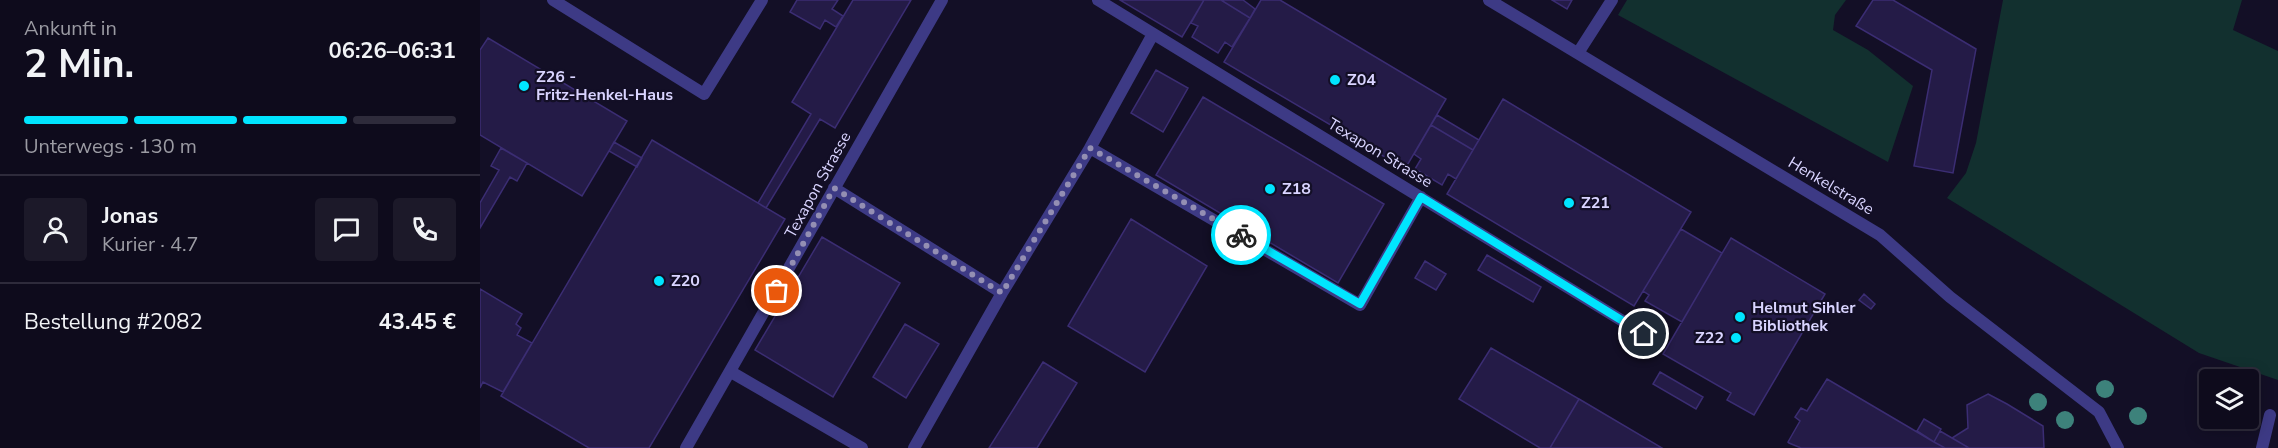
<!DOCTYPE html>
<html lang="de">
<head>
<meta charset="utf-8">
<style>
	:root { --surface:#0e0b1c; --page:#1c1929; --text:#f1f3f6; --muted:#9b9ba3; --line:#2e2b3b; --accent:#00e5ff }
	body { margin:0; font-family:"Nunito Sans",sans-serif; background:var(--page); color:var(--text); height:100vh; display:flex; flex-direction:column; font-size:22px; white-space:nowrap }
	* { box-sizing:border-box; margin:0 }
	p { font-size:20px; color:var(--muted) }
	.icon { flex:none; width:33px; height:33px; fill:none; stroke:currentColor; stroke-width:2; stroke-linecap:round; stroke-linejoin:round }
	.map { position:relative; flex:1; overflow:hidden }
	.panel { display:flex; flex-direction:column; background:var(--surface); width:480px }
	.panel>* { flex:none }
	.controls { position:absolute; left:1719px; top:369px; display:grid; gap:12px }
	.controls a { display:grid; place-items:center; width:60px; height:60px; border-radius:6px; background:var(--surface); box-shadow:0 3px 15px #0003,0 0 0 2px var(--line); font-size:30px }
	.pin { position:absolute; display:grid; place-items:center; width:51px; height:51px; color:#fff; margin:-26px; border:3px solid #fff; border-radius:50%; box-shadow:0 2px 6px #0007 }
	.courier { position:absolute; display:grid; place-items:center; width:60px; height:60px; margin:-30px; border:4px solid #00e5ff; border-radius:50%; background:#fff; color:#222; box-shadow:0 2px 8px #0007 }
	.headline em { font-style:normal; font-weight:700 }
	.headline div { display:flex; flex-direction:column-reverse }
	.headline { display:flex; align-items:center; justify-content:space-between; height:102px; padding:0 24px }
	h1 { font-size:39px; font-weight:700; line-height:45px }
	.bar { display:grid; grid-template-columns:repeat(4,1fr); gap:9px 6px; align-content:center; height:72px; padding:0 24px }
	.bar i { height:8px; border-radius:4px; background:var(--line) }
	.bar .selected { background:var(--accent) }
	.bar p { grid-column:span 4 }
	.line { display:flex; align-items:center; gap:15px; padding:0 24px; border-top:2px solid var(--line) }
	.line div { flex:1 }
	.round { display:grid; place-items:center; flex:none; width:63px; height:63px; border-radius:6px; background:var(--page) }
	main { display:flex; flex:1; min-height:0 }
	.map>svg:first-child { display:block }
	.green { fill:#12302f }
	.building { fill:#241b47; stroke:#3b2d73; stroke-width:1.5 }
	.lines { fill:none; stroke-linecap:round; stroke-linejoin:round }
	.lane { stroke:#3d3a85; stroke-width:12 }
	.tree { fill:#3d827b }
	.done { stroke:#948fb3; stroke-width:6; stroke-dasharray:0 10.8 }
	.route { stroke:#00e5ff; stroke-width:8 }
	.poi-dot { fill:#00e5ff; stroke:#130f26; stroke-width:2 }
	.labels { text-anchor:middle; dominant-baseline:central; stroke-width:4.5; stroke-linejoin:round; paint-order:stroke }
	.poi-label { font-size:16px; font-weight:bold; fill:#d9d4ff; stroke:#130f26; text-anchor:start }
	.street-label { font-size:16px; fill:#d9d4ff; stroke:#130f26 }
</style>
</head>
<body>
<main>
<section class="panel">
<div class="headline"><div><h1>2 Min.</h1><p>Ankunft in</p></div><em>06:26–06:31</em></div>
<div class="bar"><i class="selected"></i><i class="selected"></i><i class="selected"></i><i></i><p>Unterwegs · 130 m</p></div>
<div class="line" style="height:108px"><a class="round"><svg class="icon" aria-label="person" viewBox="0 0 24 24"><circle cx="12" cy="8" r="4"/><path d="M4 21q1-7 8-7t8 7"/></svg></a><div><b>Jonas</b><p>Kurier · 4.7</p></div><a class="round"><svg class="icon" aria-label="chat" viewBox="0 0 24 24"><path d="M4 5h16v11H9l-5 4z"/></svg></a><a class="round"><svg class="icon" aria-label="phone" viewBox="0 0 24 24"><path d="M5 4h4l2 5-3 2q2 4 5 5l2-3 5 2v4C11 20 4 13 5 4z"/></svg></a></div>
<div class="line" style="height:78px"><div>Bestellung #2082</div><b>43.45 €</b></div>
</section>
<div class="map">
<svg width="1798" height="448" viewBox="0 0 1798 448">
	<rect width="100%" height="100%" fill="#130f26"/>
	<path class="green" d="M 1147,0 L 1366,0 L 1355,15 L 1353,30 L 1388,50 L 1433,86 L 1408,162 L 1138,15 Z
		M 1523,0 L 1762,0 L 1753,30 L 1798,51 L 1798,380 L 1719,353 L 1467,198 L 1486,173 L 1496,143 Z"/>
	<path class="building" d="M 317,0 L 358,0 L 352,9 L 363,16 L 356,27 L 345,20 L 340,29 L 310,12 Z
		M 373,0 L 431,0 L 355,128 L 340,119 L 286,208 L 278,203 L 331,114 L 312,102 Z
		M 640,0 L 724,0 L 702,37 Z
		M 724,0 L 741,0 L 770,18 L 752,47 L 745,42 L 738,53 L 712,37 L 718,26 L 711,23 Z
		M 741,0 L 763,0 L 775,9 L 770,18 Z
		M 781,0 L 800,0 L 966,99 L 925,169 L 744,62 Z
		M 1072,0 L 1092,0 L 1087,9 Z
		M 1393,0 L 1413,0 L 1496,49 L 1473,173 L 1434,166 L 1452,70 L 1376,26 Z
		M 8,38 L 147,121 L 102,196 L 0,135 L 0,50 Z
		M 676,70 L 708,88 L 683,132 L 651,113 Z
		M 723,97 L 904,204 L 858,283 L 676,175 Z
		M 1023,99 L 1211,212 L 1154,306 L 967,194 Z
		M 957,115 L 999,140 L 993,150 L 951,125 Z
		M 951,125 L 993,150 L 976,179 L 968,174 L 962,185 L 935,169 L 941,159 L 934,154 Z
		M 172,140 L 305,219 L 169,448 L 109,448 L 21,396 Z
		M 134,142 L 162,158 L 157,167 L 129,151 Z
		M 21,148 L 47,163 L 37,181 L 30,177 L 0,228 L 0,203 L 19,170 L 11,166 Z
		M 651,219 L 727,266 L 665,372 L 588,326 Z
		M 1201,229 L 1242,253 L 1202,322 L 1165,301 L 1169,295 L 1163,291 Z
		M 342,237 L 420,283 L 353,397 L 275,350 Z
		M 1251,238 L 1345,294 L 1274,415 L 1247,400 L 1251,393 L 1183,354 Z
		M 1007,255 L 1061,287 L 1053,302 L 998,270 Z
		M 945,261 L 966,274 L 956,290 L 935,278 Z
		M 0,289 L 42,314 L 36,324 L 41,328 L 37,335 L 52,343 L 23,392 L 3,382 L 0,388 Z
		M 1384,294 L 1395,304 L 1391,309 L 1379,300 Z
		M 425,324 L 459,344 L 426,398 L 393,377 Z
		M 1011,348 L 1099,399 L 1070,448 L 1060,448 L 979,399 Z
		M 563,362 L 597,383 L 557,448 L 509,448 Z
		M 1180,372 L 1223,397 L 1216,409 L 1173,384 Z
		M 1347,379 L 1454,442 L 1465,448 L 1321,448 L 1309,443 L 1308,442 L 1320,421 L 1315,417 L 1321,408 L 1327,411 Z
		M 1508,394 L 1527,404 L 1563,426 L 1564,448 L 1489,448 L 1472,438 L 1488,428 L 1487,405 Z
		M 1099,399 L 1182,448 L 1070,448 Z
		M 1444,419 L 1461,429 L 1454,442 L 1437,431 Z
		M 1460,431 L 1472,438 L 1489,448 L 1465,448 L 1454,442 Z"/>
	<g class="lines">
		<path class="lane" d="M 73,0 L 224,94 L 282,0
			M 618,0 L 1164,334
			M 1009,0 L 1400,235 L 1470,297 L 1619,412 L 1638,448
			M 1098,53 L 1132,0
			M 610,148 L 673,34
			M 354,188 L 522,293
			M 251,372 L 382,448
			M 206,448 L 462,0
			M 434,448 L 522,293 L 610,148 L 880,305 L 941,197
			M 1782,448 L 1790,415"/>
	</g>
	<g class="tree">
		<circle cx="1625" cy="389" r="9"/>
		<circle cx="1558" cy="402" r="9"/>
		<circle cx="1658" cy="416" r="9"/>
		<circle cx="1585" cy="420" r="9"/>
	</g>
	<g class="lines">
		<path class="done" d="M 297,291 L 354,188 L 522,293 L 610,148 L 761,235"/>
		<path class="route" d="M 761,235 L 880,304 L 941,197 L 1164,334"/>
	</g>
	<g class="poi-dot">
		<circle cx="855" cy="80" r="6"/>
		<circle cx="44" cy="86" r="6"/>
		<circle cx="790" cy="189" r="6"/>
		<circle cx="1089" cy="203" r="6"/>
		<circle cx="179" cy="281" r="6"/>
		<circle cx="1260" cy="317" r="6"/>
		<circle cx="1256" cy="338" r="6"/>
	</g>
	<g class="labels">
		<g class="poi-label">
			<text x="56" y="77">Z26 -<tspan x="56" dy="18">Fritz-Henkel-Haus</tspan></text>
			<text x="867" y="80">Z04</text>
			<text x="802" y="189">Z18</text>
			<text x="1101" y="203">Z21</text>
			<text x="191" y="281">Z20</text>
			<text x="1272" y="308">Helmut Sihler<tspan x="1272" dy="18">Bibliothek</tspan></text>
			<text x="1244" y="338" text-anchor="end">Z22</text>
		</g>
		<g class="street-label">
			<text transform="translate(900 153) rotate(31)">Texapon Strasse</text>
			<text transform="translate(338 185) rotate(-61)">Texapon Strasse</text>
			<text transform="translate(1351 186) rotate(31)">Henkelstraße</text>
		</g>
	</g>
</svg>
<div class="controls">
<a><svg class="icon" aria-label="layers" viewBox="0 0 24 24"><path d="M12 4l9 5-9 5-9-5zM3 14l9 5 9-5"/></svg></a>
</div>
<div class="pin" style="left:297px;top:291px;background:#ea580c"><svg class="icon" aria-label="bag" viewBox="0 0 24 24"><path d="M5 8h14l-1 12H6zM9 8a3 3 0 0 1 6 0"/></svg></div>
<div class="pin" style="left:1164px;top:334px;background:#1f2937"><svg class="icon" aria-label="home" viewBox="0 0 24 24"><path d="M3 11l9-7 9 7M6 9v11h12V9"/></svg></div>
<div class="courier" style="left:761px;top:235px"><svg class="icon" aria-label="bike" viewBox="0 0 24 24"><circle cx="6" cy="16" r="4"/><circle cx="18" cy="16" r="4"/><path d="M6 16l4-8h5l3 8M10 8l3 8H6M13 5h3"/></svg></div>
</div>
</main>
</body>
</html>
